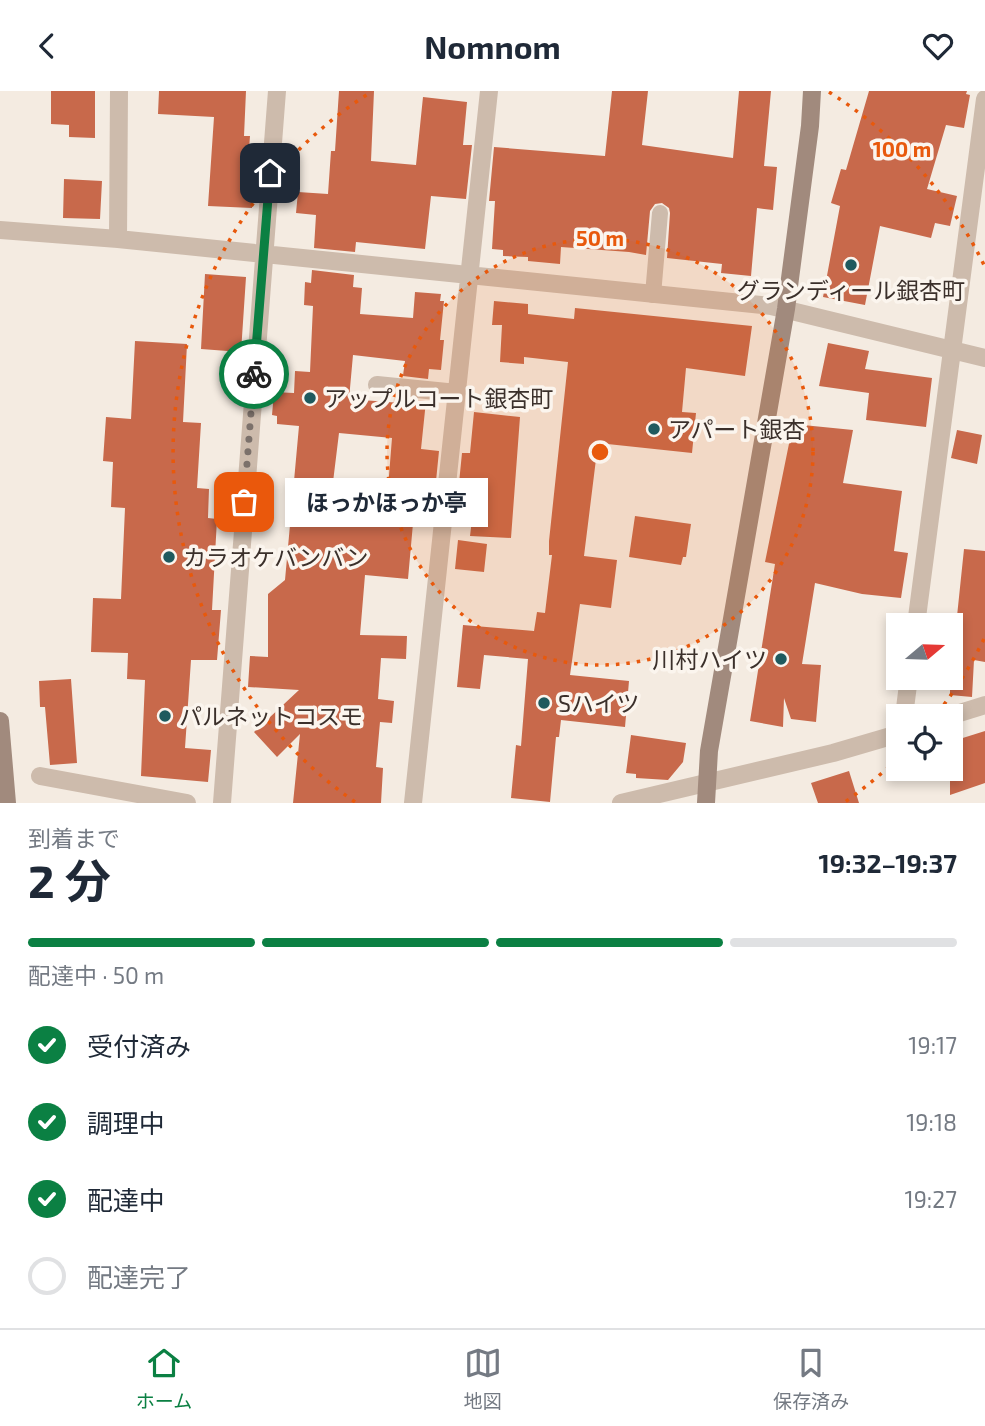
<!DOCTYPE html>
<html lang="ja">
<head>
<meta charset="utf-8">
<style>
	:root { --surface:#fff; --page:#f2f2f3; --text:#1f2937; --muted:#747a83; --line:#e0e1e3; --accent:#0b8043 }
	body { margin:0; font-family:"Exo 2","Noto Sans JP",sans-serif; background:var(--page); color:var(--text); height:100vh; display:flex; flex-direction:column; font-size:26px; white-space:nowrap }
	* { box-sizing:border-box; margin:0 }
	p { font-size:23px; color:var(--muted) }
	.icon { flex:none; width:38px; height:38px; fill:none; stroke:currentColor; stroke-width:2; stroke-linecap:round; stroke-linejoin:round }
	.map { position:relative; height:712px; overflow:hidden }
	.drawer { display:flex; flex-direction:column; background:var(--surface); flex:1 }
	.drawer>* { flex:none }
	.needle { width:46px; rotate:71deg }
	.controls { position:absolute; left:886px; top:522px; display:grid; gap:14px }
	.controls a { display:grid; place-items:center; width:77px; height:77px; border-radius:0px; background:var(--surface); box-shadow:0 4px 10px #0003; font-size:35px }
	.pin { position:absolute; display:grid; place-items:center; width:60px; height:60px; color:#fff; margin:-30px; border-radius:14px; box-shadow:0 4px 10px #0006 }
	.courier { position:absolute; display:grid; place-items:center; width:70px; height:70px; margin:-35px; border:5px solid #0b8043; border-radius:50%; background:#fff; color:#222; box-shadow:0 2px 9px #0007 }
	.bubble { position:absolute; height:49px; border-radius:0px; background:var(--surface); box-shadow:0 4px 10px #0003; font-size:23px; font-weight:700; line-height:49px; text-align:center }
	.summary em { font-style:normal; font-weight:700 }
	.summary div { display:flex; flex-direction:column-reverse }
	.summary { display:flex; align-items:center; justify-content:space-between; height:119px; padding:0 28px }
	h1 { font-size:46px; font-weight:700; line-height:52px }
	.bar { display:grid; grid-template-columns:repeat(4,1fr); gap:10px 7px; align-content:center; height:84px; padding:0 28px }
	.bar i { height:9px; border-radius:5px; background:var(--line) }
	.bar .current { background:var(--accent) }
	.bar p { grid-column:span 4 }
	ol { padding:0 28px; list-style:none }
	li { display:flex; align-items:center; gap:21px; height:77px }
	li p { margin-inline-start:auto }
	li .icon { padding:7px; border-radius:50%; background:var(--accent); color:#fff; stroke-width:4 }
	li:last-child { color:var(--muted) }
	li i { width:38px; height:38px; border:4px solid var(--line); border-radius:50% }
	header { display:flex; justify-content:space-between; align-items:center; height:91px; padding:0 28px; background:var(--surface); font-size:32px; font-weight:700 }
	.tabs { display:flex; justify-content:space-around; align-items:center; height:98px; border-top:2px solid var(--line); background:var(--surface); font-size:19px; color:var(--muted) }
	.tabs a { display:grid; justify-items:center; gap:4px }
	.tabs .current { color:var(--accent) }
	.map>svg:first-child { display:block }
	.building { fill:#c8694b; fill-rule:evenodd }
	.lines { fill:none; stroke-linecap:round; stroke-linejoin:round }
	.lane { stroke:#cdbbac; stroke-width:16 }
	.street { stroke:#cdbbac; stroke-width:18 }
	.secondary { stroke:#a18a7d; stroke-width:18 }
	.done { stroke:#7c716b; stroke-width:7; stroke-dasharray:0 12.6 }
	.route { stroke:#0b8043; stroke-width:9 }
	.ring { fill:none; stroke:#e8590c; stroke-width:3.5; stroke-dasharray:3.5 7 }
	.poi-dot { fill:#1f5a5e; stroke:#fbf5ee; stroke-width:2.5 }
	.labels { text-anchor:middle; dominant-baseline:central; stroke-width:7; stroke-linejoin:round; paint-order:stroke }
	.poi-label { font-size:23px; fill:#3b302b; stroke:#fbf5ee; text-anchor:start }
	.centre { fill:#e8590c; stroke:#fbf5ee; stroke-width:3.5 }
	.ring-label { font-size:21px; text-anchor:middle; font-weight:bold; fill:#e8590c; stroke:#fbf5ee; stroke-width:7; stroke-linejoin:round; paint-order:stroke }
</style>
</head>
<body>
<header><svg class="icon" aria-label="back" viewBox="0 0 24 24"><path d="M15 5l-7 7 7 7"/></svg>Nomnom<svg class="icon" aria-label="heart" viewBox="0 0 24 24"><path d="M12 20l-8-8c-3-5 5-10 8-4 3-6 11-1 8 4z"/></svg></header>
<div class="map">
<svg width="985" height="712" viewBox="0 0 985 712">
	<rect width="100%" height="100%" fill="#f4ebe1"/>
	<path class="building" d="M 51,0 L 95,0 L 95,47 L 69,46 L 69,34 L 51,33 Z
		M 159,0 L 246,0 L 244,45 L 250,45 L 249,58 L 256,58 L 252,117 L 208,115 L 214,26 L 158,23 Z
		M 339,0 L 374,0 L 371,70 L 416,74 L 423,6 L 467,11 L 463,54 L 472,54 L 466,108 L 431,105 L 425,158 L 356,151 L 355,161 L 314,157 L 316,124 L 296,122 L 298,101 L 328,103 L 331,60 L 335,60 Z
		M 612,0 L 648,0 L 642,54 L 733,67 L 739,0 L 771,0 L 764,75 L 777,76 L 773,119 L 757,117 L 751,185 L 721,182 L 722,173 L 667,167 L 670,122 L 669,117 L 662,112 L 655,113 L 650,120 L 646,164 L 629,161 L 561,156 L 560,173 L 528,170 L 528,166 L 503,165 L 503,159 L 492,158 L 495,110 L 489,110 L 494,56 L 605,65 Z
		M 869,0 L 967,0 L 966,3 L 970,4 L 964,37 L 946,34 L 927,98 L 957,105 L 950,135 L 935,132 L 931,147 L 880,135 L 865,214 L 823,206 L 840,115 L 831,112 L 841,78 L 846,79 Z
		M 64,88 L 102,90 L 100,128 L 63,127 Z
		M 312,179 L 354,184 L 353,196 L 362,197 L 360,223 L 413,227 L 415,201 L 441,203 L 440,210 L 444,210 L 440,249 L 444,249 L 441,279 L 429,278 L 428,288 L 403,285 L 405,270 L 353,264 L 349,308 L 401,312 L 401,308 L 426,310 L 421,358 L 439,360 L 436,390 L 417,388 L 408,488 L 365,484 L 360,544 L 407,545 L 406,568 L 381,567 L 378,608 L 394,610 L 392,632 L 380,631 L 376,676 L 383,677 L 381,712 L 293,712 L 300,643 L 277,666 L 254,641 L 299,599 L 248,596 L 250,565 L 268,566 L 268,503 L 285,489 L 299,335 L 277,333 L 277,325 L 272,324 L 274,301 L 294,302 L 295,280 L 310,281 L 313,215 L 304,214 L 305,191 L 311,192 ZM 339,342 L 392,347 L 388,397 L 333,391 Z
		M 205,183 L 246,186 L 241,261 L 201,258 Z
		M 494,210 L 528,213 L 528,223 L 574,228 L 575,217 L 752,235 L 745,285 L 686,277 L 682,321 L 696,322 L 692,362 L 598,352 L 584,465 L 617,469 L 611,517 L 580,513 L 570,584 L 629,590 L 625,636 L 561,629 L 559,646 L 556,646 L 550,711 L 511,707 L 516,654 L 521,655 L 528,568 L 484,564 L 480,598 L 457,596 L 463,534 L 534,540 L 537,521 L 545,522 L 552,464 L 549,464 L 549,450 L 568,271 L 524,266 L 524,273 L 500,271 L 502,234 L 492,234 Z
		M 135,250 L 187,253 L 183,331 L 201,332 L 197,397 L 209,398 L 208,427 L 217,428 L 212,519 L 221,519 L 217,569 L 191,569 L 185,657 L 211,659 L 208,691 L 141,685 L 145,589 L 127,588 L 128,562 L 91,561 L 93,507 L 121,508 L 125,417 L 111,416 L 113,371 L 103,370 L 106,326 L 131,328 Z
		M 828,252 L 869,260 L 865,278 L 932,287 L 926,336 L 866,329 L 869,302 L 819,295 Z
		M 474,321 L 520,326 L 511,447 L 470,445 L 476,395 L 459,392 L 462,362 L 470,362 Z
		M 793,333 L 853,339 L 843,392 L 902,400 L 894,460 L 908,462 L 901,507 L 862,503 L 815,492 L 802,573 L 821,574 L 816,631 L 791,628 L 784,607 L 783,636 L 750,630 L 775,473 L 765,471 Z
		M 957,339 L 982,344 L 977,373 L 951,367 Z
		M 635,425 L 691,433 L 686,466 L 683,466 L 681,474 L 629,466 Z
		M 458,449 L 487,453 L 484,481 L 455,478 Z
		M 964,458 L 985,460 L 985,571 L 974,569 L 972,606 L 950,604 L 950,554 L 954,554 Z
		M 71,588 L 77,672 L 50,674 L 45,616 L 40,616 L 39,590 Z
		M 985,640 L 985,692 L 950,704 L 950,651 Z
		M 631,644 L 686,652 L 683,671 L 668,689 L 636,687 L 636,683 L 626,682 Z
		M 849,680 L 859,712 L 818,712 L 811,692 Z"/>
	<g class="lines">
		<path class="lane" d="M 653,204 L 660,122"/>
		<path class="street" d="M 0,139 L 118,148 L 771,215 L 985,267
			M 118,148 L 119,0
			M 377,294 L 457,302
			M 916,534 L 985,8
			M 904,625 L 909,586
			M 950,625 L 985,614
			M 40,685 L 187,712
			M 222,712 L 277,0
			M 413,712 L 489,0
			M 621,712 L 833,662 L 898,643"/>
		<path class="secondary" d="M 0,630 L 7,712
			M 706,712 L 709,660 L 786,218 L 810,35 L 812,0"/>
	</g>
	<g class="lines">
		<path class="done" d="M 244,411 L 254,283"/>
		<path class="route" d="M 254,283 L 270,82"/>
	</g>
	<circle cx="600" cy="361" r="213" fill="#e8590c" fill-opacity=".12"/>
	<g class="ring">
		<circle cx="600" cy="361" r="213"/>
		<path d="M984 548A427 427 0 0 1 936 624M897 668A427 427 0 0 1 845 711M355 711A427 427 0 0 1 371 1M829 1A427 427 0 0 1 984 174"/>
	</g>
	<g class="poi-dot">
		<circle cx="851" cy="174" r="7"/>
		<circle cx="310" cy="307" r="7"/>
		<circle cx="654" cy="338" r="7"/>
		<circle cx="169" cy="466" r="7"/>
		<circle cx="781" cy="568" r="7"/>
		<circle cx="544" cy="612" r="7"/>
		<circle cx="165" cy="625" r="7"/>
	</g>
	<g class="labels">
		<g class="poi-label">
			<text x="851" y="199" text-anchor="middle">グランディール銀杏町</text>
			<text x="324" y="307">アップルコート銀杏町</text>
			<text x="668" y="338">アパート銀杏</text>
			<text x="183" y="466">カラオケバンバン</text>
			<text x="767" y="568" text-anchor="end">川村ハイツ</text>
			<text x="558" y="612">Sハイツ</text>
			<text x="179" y="625">パルネットコスモ</text>
		</g>
	</g>
	<circle cx="600" cy="361" r="10" class="centre"/>
	<g class="ring-label">
		<text x="902" y="66">100 m</text>
		<text x="600" y="155">50 m</text>
	</g>
</svg>
<div class="controls">
<a><svg class="needle" viewBox="-14 -14 28 28"><path d="M0-13l5 13h-10z" fill="#e53935"/><path d="M0 13l5-13h-10z" fill="#747a83"/></svg></a>
<a><svg class="icon" aria-label="locate" viewBox="0 0 24 24"><circle cx="12" cy="12" r="6"/><path d="M12 2v4M12 18v4M2 12h4M18 12h4"/></svg></a>
</div>
<div class="pin" style="left:244px;top:411px;background:#ea580c"><svg class="icon" aria-label="bag" viewBox="0 0 24 24"><path d="M5 8h14l-1 12H6zM9 8a3 3 0 0 1 6 0"/></svg></div>
<div class="pin" style="left:270px;top:82px;background:#1f2937"><svg class="icon" aria-label="home" viewBox="0 0 24 24"><path d="M3 11l9-7 9 7M6 9v11h12V9"/></svg></div>
<div class="courier" style="left:254px;top:283px"><svg class="icon" aria-label="bike" viewBox="0 0 24 24"><circle cx="6" cy="16" r="4"/><circle cx="18" cy="16" r="4"/><path d="M6 16l4-8h5l3 8M10 8l3 8H6M13 5h3"/></svg></div>
<div class="bubble" style="left:285px;top:387px;width:203px">ほっかほっか亭</div>
</div>
<section class="drawer">
<div class="summary"><div><h1>2 分</h1><p>到着まで</p></div><em>19:32–19:37</em></div>
<div class="bar"><i class="current"></i><i class="current"></i><i class="current"></i><i></i><p>配達中 · 50 m</p></div>
<ol>
<li><svg class="icon" aria-label="check" viewBox="0 0 24 24"><path d="M5 12l5 5 9-10"/></svg>受付済み<p>19:17</p></li>
<li><svg class="icon" aria-label="check" viewBox="0 0 24 24"><path d="M5 12l5 5 9-10"/></svg>調理中<p>19:18</p></li>
<li><svg class="icon" aria-label="check" viewBox="0 0 24 24"><path d="M5 12l5 5 9-10"/></svg>配達中<p>19:27</p></li>
<li><i></i>配達完了</li>
</ol>
</section>
<nav class="tabs">
<a class="current"><svg class="icon" aria-label="home" viewBox="0 0 24 24"><path d="M3 11l9-7 9 7M6 9v11h12V9"/></svg>ホーム</a>
<a><svg class="icon" aria-label="map" viewBox="0 0 24 24"><path d="M3 6l6-2 6 2 6-2v14l-6 2-6-2-6 2zM9 4v14M15 6v14"/></svg>地図</a>
<a><svg class="icon" aria-label="saved" viewBox="0 0 24 24"><path d="M7 4h10v16l-5-4-5 4z"/></svg>保存済み</a>
</nav>
</body>
</html>
